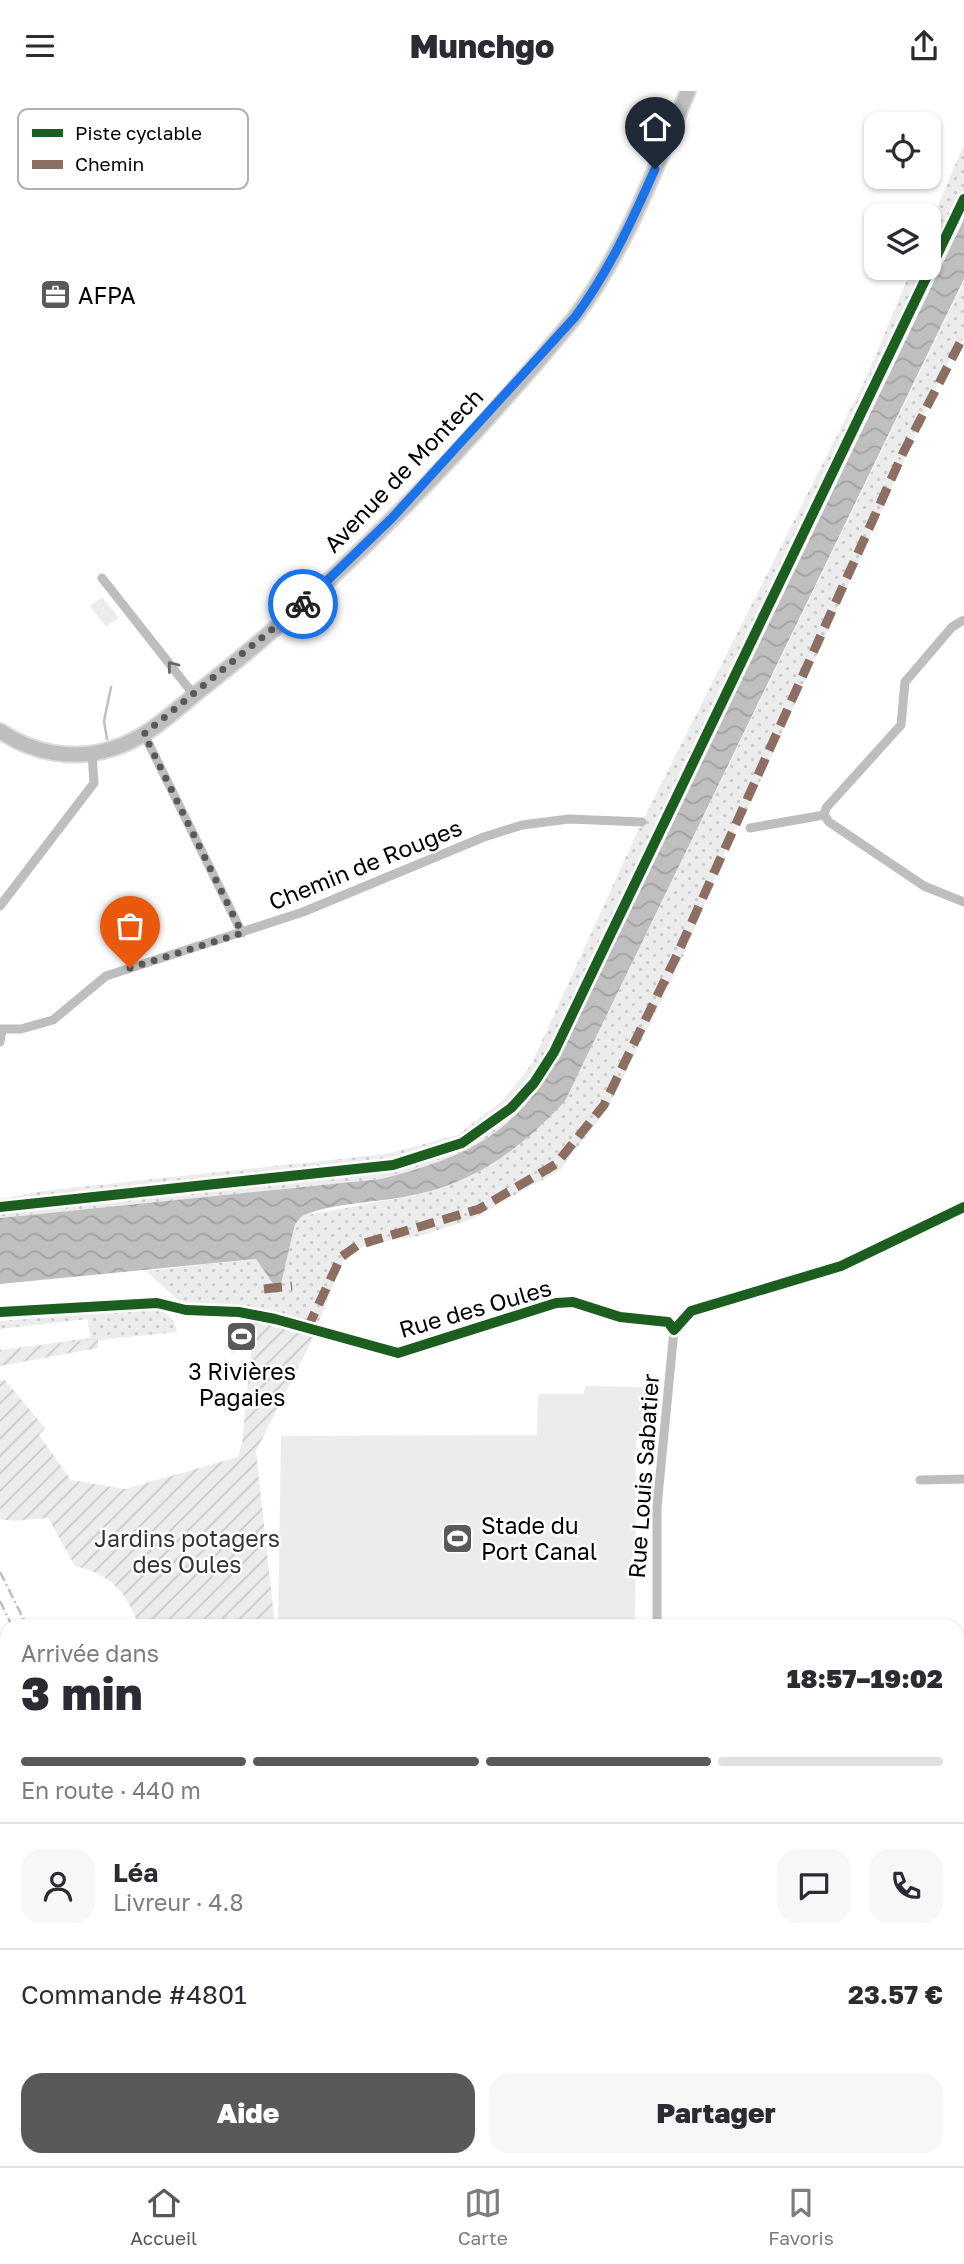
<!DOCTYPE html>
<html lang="fr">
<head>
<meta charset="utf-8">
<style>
	:root { --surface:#fff; --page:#f7f7f7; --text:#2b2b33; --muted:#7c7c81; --line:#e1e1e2; --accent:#595959 }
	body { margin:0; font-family:"Golos Text",sans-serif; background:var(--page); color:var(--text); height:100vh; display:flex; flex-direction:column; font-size:26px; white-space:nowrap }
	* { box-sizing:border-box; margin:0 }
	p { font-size:23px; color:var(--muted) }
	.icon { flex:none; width:38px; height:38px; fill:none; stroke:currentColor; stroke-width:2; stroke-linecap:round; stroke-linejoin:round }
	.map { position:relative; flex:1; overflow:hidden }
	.panel { position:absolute; left:0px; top:1528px; width:964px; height:548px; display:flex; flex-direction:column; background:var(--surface); border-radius:21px 21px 0 0; box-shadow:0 2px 5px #0004 }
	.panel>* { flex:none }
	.tools { position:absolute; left:864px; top:21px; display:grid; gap:14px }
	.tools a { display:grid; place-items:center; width:77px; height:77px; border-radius:14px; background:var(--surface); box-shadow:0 2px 5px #0004; font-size:35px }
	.pin { position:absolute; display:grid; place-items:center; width:60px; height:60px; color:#fff; margin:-72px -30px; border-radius:50% 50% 50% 0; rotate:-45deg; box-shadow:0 0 7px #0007 }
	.pin .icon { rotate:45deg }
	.courier { position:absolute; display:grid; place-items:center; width:70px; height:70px; margin:-35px; border:5px solid #1a73e8; border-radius:50%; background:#fff; color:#222; box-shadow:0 2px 9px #0007 }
	.summary em { font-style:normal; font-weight:800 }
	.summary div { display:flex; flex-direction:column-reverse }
	.summary { display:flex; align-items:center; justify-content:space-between; height:119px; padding:0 21px }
	h1 { font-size:46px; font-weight:800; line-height:52px }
	.bar { display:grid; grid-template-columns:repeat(4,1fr); gap:10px 7px; align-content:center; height:84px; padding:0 21px }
	.bar i { height:9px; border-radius:5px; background:var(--line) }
	.bar .on { background:var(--accent) }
	.bar p { grid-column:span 4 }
	.line { display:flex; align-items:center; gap:18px; padding:0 21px; border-top:2px solid var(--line) }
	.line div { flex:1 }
	.round { display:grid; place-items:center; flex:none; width:74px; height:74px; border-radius:21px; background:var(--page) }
	.action { display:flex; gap:14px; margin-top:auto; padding:14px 21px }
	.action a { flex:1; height:80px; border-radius:21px; background:var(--accent); color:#fff; font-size:28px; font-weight:800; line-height:80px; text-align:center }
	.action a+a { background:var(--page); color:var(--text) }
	header { display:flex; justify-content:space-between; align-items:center; height:91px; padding:0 21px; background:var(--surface); font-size:32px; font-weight:800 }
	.dock { display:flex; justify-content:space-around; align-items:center; height:98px; border-top:2px solid var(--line); background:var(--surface); font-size:19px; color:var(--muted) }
	.dock a { display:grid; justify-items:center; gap:4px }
	.dock .on { color:var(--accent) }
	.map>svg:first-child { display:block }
	.grass { fill:url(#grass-dots) }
	.park { fill:#ececec }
	.garden { fill:url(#garden-furrows) }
	.water { fill:url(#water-waves) }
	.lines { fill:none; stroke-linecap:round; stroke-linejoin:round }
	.stream { stroke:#bfbfbf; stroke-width:2.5 }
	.primary-casing { stroke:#dbdbdb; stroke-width:18 }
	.street { stroke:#bebebe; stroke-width:9 }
	.primary { stroke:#bebebe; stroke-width:14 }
	.rail { stroke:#bebebe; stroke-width:2.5; stroke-dasharray:10 3.5 2 3.5; stroke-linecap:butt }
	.quiet { stroke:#8d6e63; stroke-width:9; stroke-dasharray:18 9; stroke-linecap:butt }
	.cycleway-casing { stroke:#fff; stroke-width:15 }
	.cycleway { stroke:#1b5e20; stroke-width:10 }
	.oneway { stroke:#686868 }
	.done { stroke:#595959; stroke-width:7; stroke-dasharray:0 12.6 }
	.route { stroke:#1a73e8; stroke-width:9 }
	.labels { text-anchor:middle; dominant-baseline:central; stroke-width:5; stroke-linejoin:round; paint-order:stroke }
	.poi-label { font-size:23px; fill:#000; stroke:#fff; text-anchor:start }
	.street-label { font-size:23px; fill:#000; stroke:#fff }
	.park-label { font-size:23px; fill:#333; stroke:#fff }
	.key { fill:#fff; stroke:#b2b2b2; stroke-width:2 }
	.key-label { font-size:19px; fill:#000 }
</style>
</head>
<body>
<header><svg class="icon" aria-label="menu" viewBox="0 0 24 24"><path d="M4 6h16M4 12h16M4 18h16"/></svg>Munchgo<svg class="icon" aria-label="share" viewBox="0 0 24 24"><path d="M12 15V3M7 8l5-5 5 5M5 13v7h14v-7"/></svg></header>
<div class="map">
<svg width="964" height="2075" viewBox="0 0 964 2075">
	<defs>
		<pattern id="grass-dots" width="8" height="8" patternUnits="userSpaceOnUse" patternTransform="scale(1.75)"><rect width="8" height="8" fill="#ececec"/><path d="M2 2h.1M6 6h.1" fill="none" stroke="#c9c9c9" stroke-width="1.8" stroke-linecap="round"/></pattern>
		<pattern id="garden-furrows" width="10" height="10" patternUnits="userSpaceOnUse" patternTransform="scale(1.75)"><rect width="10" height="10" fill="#ececec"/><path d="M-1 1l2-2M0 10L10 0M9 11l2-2" fill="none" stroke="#c9c9c9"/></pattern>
		<pattern id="water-waves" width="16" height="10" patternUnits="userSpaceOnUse" patternTransform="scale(1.75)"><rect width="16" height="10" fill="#bfbfbf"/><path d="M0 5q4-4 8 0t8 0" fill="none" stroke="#a2a2a2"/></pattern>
	</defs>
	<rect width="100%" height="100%" fill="#fff"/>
	<path class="grass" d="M 964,53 L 964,126 L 561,964 C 513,1044 470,1065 381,1088 L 0,1127 L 0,1108 L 43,1100 L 387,1063 L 458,1044 L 503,1009 L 531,974 L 642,731 L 866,287 L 912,177 L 929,177 L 929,136 Z
		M 964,191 L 964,246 L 945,278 L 741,733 L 735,737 L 683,866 L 608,1017 L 560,1079 L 472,1128 L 420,1145 L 368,1153 L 345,1165 L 316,1238 L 244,1218 L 179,1210 L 146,1180 L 256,1168 L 274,1194 L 281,1193 L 295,1133 L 302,1125 L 416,1104 L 565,1010 Z
		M 158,1214 L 174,1230 L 177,1241 L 0,1259 L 90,1247 L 88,1228 L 0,1238 L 0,1230 L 66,1225 L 71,1219 Z"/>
	<path class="park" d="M 102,506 L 119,527 L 106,536 L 90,515 Z
		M 254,1233 L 251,1257 L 231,1262 L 231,1235 Z
		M 585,1295 L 647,1296 L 646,1347 L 636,1348 L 635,1535 L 278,1535 L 281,1345 L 537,1344 L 538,1303 L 584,1303 Z"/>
	<path class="garden" d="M 255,1224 L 316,1241 L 256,1360 L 275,1535 L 139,1535 C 127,1502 111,1483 75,1475 L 48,1427 L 13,1430 L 0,1428 L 0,1290 L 5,1289 L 45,1337 L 39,1344 L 71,1389 L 125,1398 L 238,1366 L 242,1352 Z
		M 98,1248 L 98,1257 L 0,1275 L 0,1259 Z"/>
	<path class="water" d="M 964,128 L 964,188 L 565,1010 C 517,1062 469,1096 397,1107 C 366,1112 330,1113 302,1125 L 295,1133 L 281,1193 L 274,1194 L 256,1168 L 0,1193 L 0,1127 L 381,1088 C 470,1065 513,1044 561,964 Z"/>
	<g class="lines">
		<path class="stream" d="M 107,648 L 104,630 L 111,596"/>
		<defs>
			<path id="primary" d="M 0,640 C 32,662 73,670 111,658 C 147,648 175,619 203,597 C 338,491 466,358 575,226 C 626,158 655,78 688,0
				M 341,2068 L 354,2075
				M 261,2075 L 293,2068"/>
		</defs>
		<use href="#primary" class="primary-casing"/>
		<path class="street" d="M 102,487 L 194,604
			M 144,643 L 242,842
			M 824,724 L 826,717 L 901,634 L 905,591 L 952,536 L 964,529
			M 750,737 L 824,724 L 829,731 L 924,795 L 964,811
			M 0,815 L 94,692 L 92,663
			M 0,938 L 21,938 L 53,929 L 106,885 L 303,821 L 484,746 L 522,734 L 569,728 L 642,731
			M 0,951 L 2,939
			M 180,1216 L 186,1219 L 239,1221 L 275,1228 L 398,1262 L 556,1212 L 573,1211 L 620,1226 L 668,1231 L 674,1239 L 691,1220 L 841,1175 L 964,1116
			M 920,1389 L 964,1388
			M 657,1535 L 657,1416 L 674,1239
			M 710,2068 L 718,2075"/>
		<use href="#primary" class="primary"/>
		<path class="rail" d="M 0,1481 L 27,1535
			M 0,1510 L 12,1535
			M 529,2068 L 542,2075
			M 555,2068 L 567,2075
			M 578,2068 L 590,2075"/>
		<path class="quiet" d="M 264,1198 L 292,1195
			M 307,1238 L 341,1166 L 358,1154 L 479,1118 L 556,1073 L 604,1014 L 677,864 L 903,362 L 964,244"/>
		<defs>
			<path id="cycleway" d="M 0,1116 L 393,1074 L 462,1052 L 511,1017 L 534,992 L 554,961 L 964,108
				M 0,1221 L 157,1212 L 186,1219 L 239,1221 L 275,1228 L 398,1262 L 556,1212 L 573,1211 L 620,1226 L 668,1231 L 674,1239 L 691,1220 L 841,1175 L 964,1116"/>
		</defs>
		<use href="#cycleway" class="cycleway-casing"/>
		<use href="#cycleway" class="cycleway"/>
	</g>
	<defs><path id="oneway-chevron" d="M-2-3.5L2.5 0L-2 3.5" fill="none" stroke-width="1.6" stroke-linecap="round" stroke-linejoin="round" transform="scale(1.75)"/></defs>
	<use class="oneway" href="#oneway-chevron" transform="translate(172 575) rotate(-128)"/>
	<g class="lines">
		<path class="done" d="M 130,877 L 242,842 L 144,643 L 303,513"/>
		<path class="route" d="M 303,513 L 392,427 L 575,226 C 609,180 632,130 655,78"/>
	</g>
	<defs>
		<symbol id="office-square" viewBox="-11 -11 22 22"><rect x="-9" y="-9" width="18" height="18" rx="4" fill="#595959" stroke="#fff"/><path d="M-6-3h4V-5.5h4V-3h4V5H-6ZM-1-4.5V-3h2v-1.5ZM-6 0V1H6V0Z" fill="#fff"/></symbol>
		<symbol id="stadium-square" viewBox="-11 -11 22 22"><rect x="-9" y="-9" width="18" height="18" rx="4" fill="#595959" stroke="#fff"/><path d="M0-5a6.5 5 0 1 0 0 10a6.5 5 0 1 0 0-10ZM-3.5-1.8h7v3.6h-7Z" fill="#fff"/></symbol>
	</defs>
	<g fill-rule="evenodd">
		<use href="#office-square" x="38" y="186" width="35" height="35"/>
		<use href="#stadium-square" x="224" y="1228" width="35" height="35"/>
		<use href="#stadium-square" x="440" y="1430" width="35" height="35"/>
	</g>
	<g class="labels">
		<g class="poi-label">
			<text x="78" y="204">AFPA</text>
			<text x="242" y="1280" text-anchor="middle">3 Rivières<tspan x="242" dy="26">Pagaies</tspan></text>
			<text x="481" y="1434">Stade du<tspan x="481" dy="26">Port Canal</tspan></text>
		</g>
		<g class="street-label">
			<text transform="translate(403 379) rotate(-46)">Avenue de Montech</text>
			<text transform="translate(365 773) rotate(-22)">Chemin de Rouges</text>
			<text transform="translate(475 1217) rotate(-16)">Rue des Oules</text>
			<text transform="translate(643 1385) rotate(-86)">Rue Louis Sabatier</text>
		</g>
		<g class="park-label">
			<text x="187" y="1447">Jardins potagers<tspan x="187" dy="26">des Oules</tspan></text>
		</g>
	</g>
	<rect x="18" y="18" width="230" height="80" rx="10" class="key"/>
	<rect x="32" y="38" width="31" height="8" fill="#1b5e20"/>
	<rect x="32" y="69" width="31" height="9" fill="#8d6e63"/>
	<g class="key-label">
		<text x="75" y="49">Piste cyclable</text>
		<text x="75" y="80">Chemin</text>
	</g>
</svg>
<div class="tools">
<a><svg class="icon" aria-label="locate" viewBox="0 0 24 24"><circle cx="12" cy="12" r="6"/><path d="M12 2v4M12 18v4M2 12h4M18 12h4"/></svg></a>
<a><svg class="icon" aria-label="layers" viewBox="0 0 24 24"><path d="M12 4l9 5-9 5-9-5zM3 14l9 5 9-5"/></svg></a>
</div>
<div class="pin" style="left:130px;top:877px;background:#ea580c"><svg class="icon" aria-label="bag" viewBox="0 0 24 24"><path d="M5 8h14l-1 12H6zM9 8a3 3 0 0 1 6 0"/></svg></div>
<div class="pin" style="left:655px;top:78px;background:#1f2937"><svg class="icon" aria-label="home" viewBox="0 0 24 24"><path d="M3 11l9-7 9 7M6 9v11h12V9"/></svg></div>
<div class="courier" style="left:303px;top:513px"><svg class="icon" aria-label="bike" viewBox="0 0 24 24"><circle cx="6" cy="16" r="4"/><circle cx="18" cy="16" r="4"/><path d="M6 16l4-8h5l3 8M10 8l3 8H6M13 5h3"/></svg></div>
<section class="panel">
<div class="summary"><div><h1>3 min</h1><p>Arrivée dans</p></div><em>18:57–19:02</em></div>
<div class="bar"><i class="on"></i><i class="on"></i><i class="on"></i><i></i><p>En route · 440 m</p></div>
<div class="line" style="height:126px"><a class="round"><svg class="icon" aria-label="person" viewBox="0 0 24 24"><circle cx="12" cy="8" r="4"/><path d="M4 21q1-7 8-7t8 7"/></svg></a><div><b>Léa</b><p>Livreur · 4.8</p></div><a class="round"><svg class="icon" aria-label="chat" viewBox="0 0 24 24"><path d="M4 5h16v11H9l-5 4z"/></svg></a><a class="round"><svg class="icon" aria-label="phone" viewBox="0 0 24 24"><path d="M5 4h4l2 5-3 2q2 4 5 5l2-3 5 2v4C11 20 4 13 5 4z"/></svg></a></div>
<div class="line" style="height:91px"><div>Commande #4801</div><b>23.57 €</b></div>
<div class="action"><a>Aide</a><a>Partager</a></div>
</section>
</div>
<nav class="dock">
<a class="on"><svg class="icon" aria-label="home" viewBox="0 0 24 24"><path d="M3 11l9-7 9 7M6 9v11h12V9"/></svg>Accueil</a>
<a><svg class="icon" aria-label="map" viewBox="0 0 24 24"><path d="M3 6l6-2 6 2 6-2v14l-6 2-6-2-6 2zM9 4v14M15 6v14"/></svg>Carte</a>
<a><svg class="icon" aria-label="saved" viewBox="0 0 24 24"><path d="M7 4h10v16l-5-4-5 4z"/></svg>Favoris</a>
</nav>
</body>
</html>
